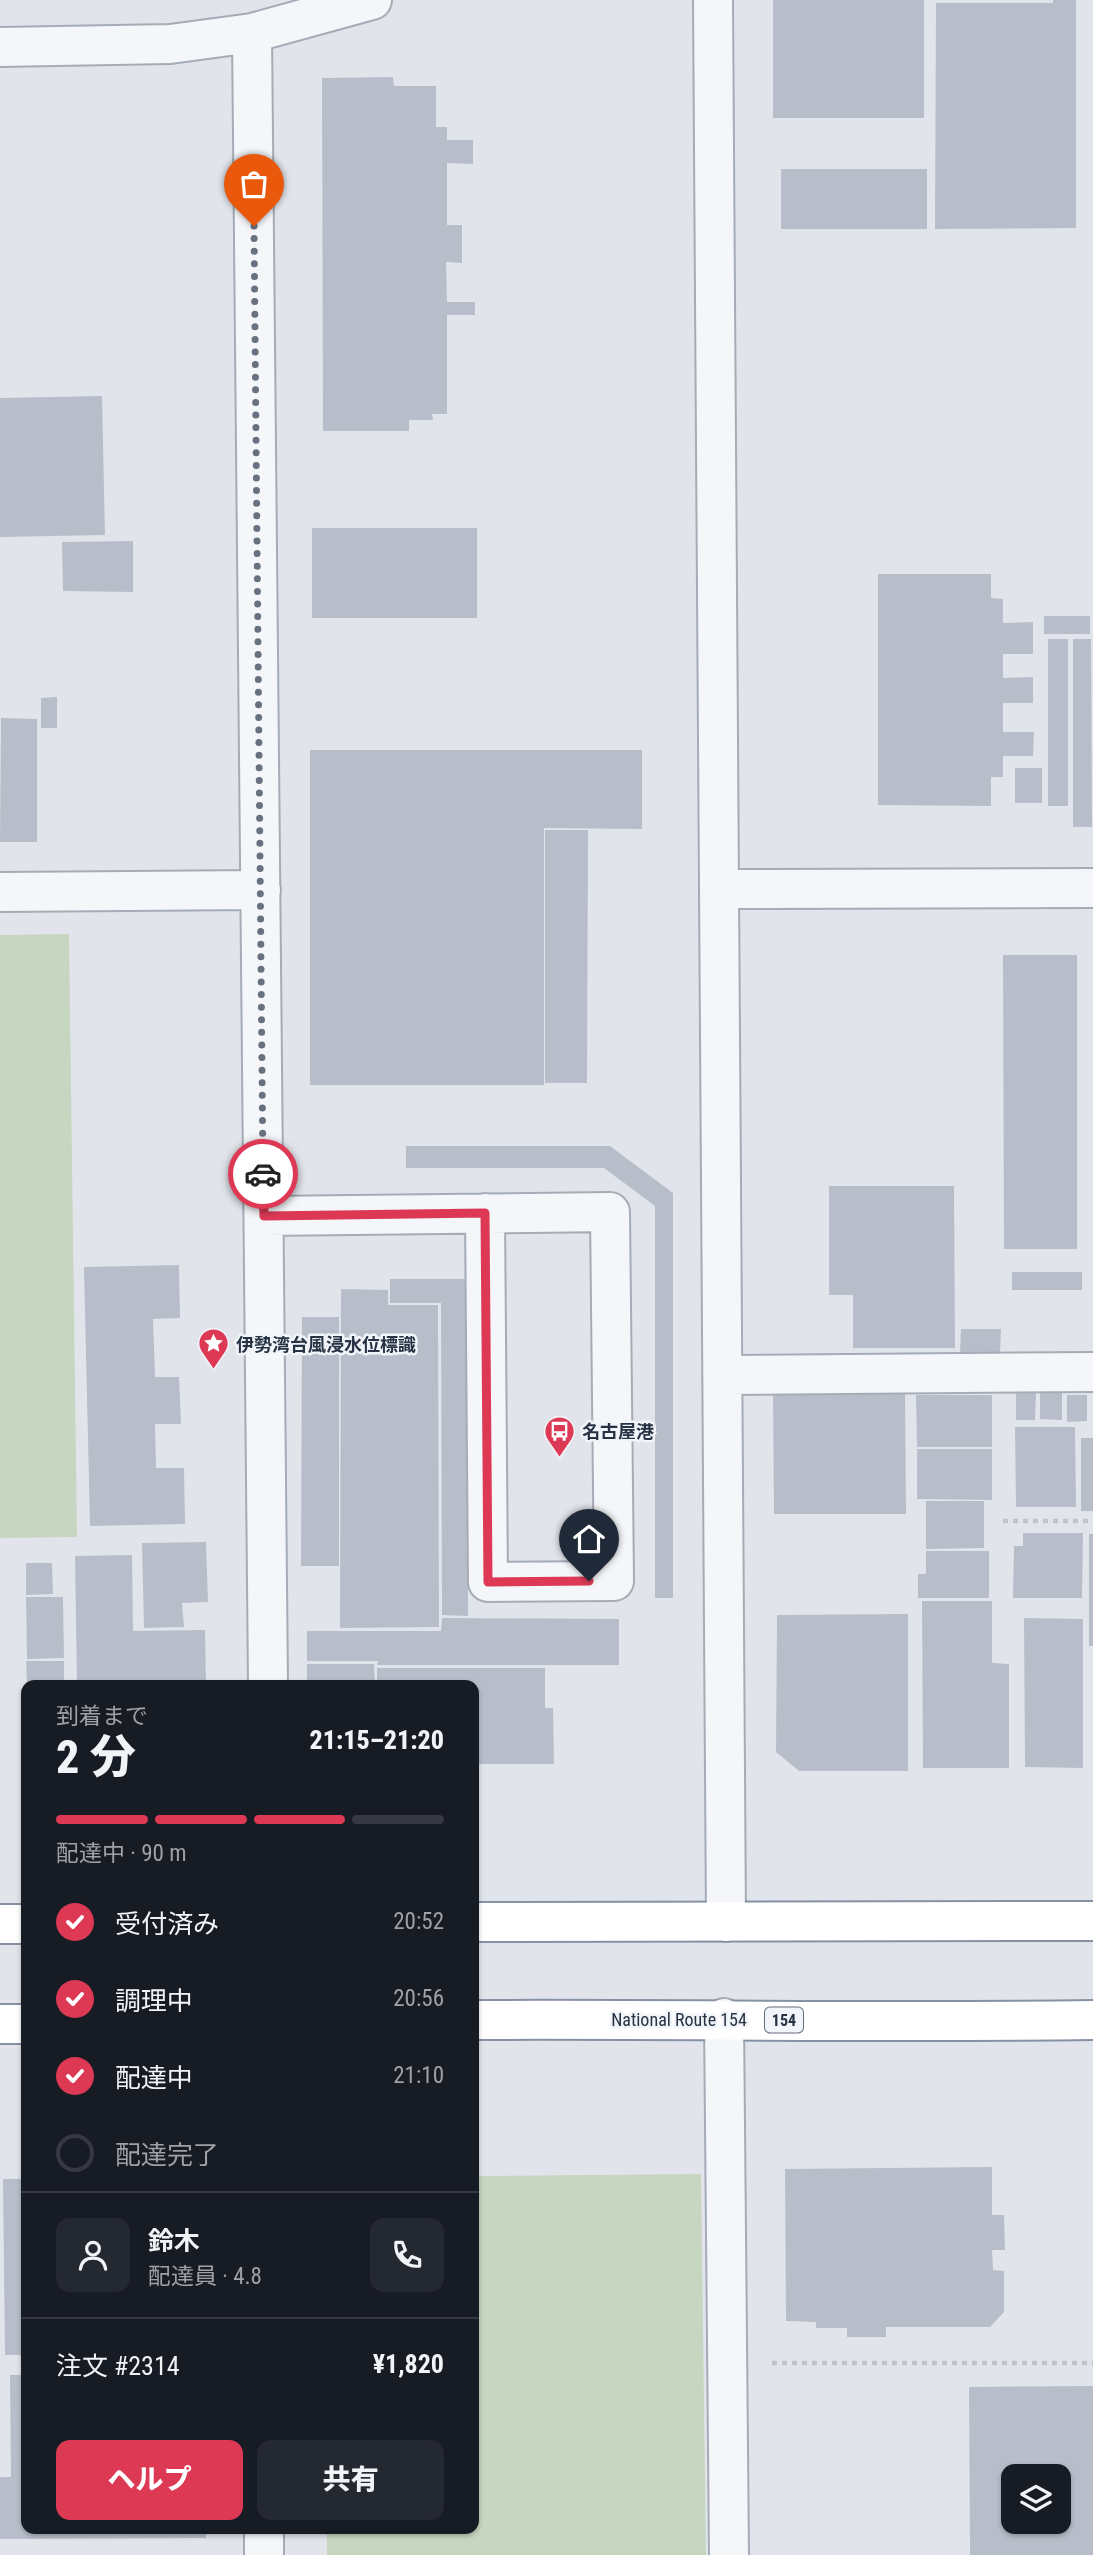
<!DOCTYPE html>
<html lang="ja">
<head>
<meta charset="utf-8">
<style>
	:root { --surface:#171b24; --page:#242831; --text:#f1f3f6; --muted:#9ea1a6; --line:#363941; --accent:#dd3955 }
	body { margin:0; font-family:"Roboto Condensed","Noto Sans JP",sans-serif; background:var(--page); color:var(--text); height:100vh; display:flex; flex-direction:column; font-size:26px; white-space:nowrap }
	* { box-sizing:border-box; margin:0 }
	p { font-size:23px; color:var(--muted) }
	.icon { flex:none; width:38px; height:38px; fill:none; stroke:currentColor; stroke-width:2; stroke-linecap:round; stroke-linejoin:round }
	.map { position:relative; flex:1; overflow:hidden }
	.drawer { position:absolute; left:21px; top:1680px; width:458px; height:854px; display:flex; flex-direction:column; background:var(--surface); border-radius:14px; box-shadow:0 2px 5px #0004 }
	.drawer>* { flex:none }
	.tools { position:absolute; left:1001px; top:2464px; display:grid; gap:14px }
	.tools a { display:grid; place-items:center; width:70px; height:70px; border-radius:14px; background:var(--surface); box-shadow:0 2px 5px #0004; font-size:35px }
	.pin { position:absolute; display:grid; place-items:center; width:60px; height:60px; color:#fff; margin:-72px -30px; border-radius:50% 50% 50% 0; rotate:-45deg; box-shadow:0 0 7px #0007 }
	.pin .icon { rotate:45deg }
	.courier { position:absolute; display:grid; place-items:center; width:70px; height:70px; margin:-35px; border:5px solid #dd3955; border-radius:50%; background:#fff; color:#222; box-shadow:0 2px 9px #0007 }
	.headline em { font-style:normal; font-weight:800 }
	.headline div { display:flex; flex-direction:column-reverse }
	.headline { display:flex; align-items:center; justify-content:space-between; height:119px; padding:0 35px }
	h1 { font-size:46px; font-weight:800; line-height:52px }
	.bar { display:grid; grid-template-columns:repeat(4,1fr); gap:10px 7px; align-content:center; height:84px; padding:0 35px }
	.bar i { height:9px; border-radius:5px; background:var(--line) }
	.bar .on { background:var(--accent) }
	.bar p { grid-column:span 4 }
	.line { display:flex; align-items:center; gap:18px; padding:0 35px; border-top:2px solid var(--line) }
	.line div { flex:1 }
	.round { display:grid; place-items:center; flex:none; width:74px; height:74px; border-radius:14px; background:var(--page) }
	ol { padding:0 35px; list-style:none }
	li { display:flex; align-items:center; gap:21px; height:77px }
	li p { margin-inline-start:auto }
	li .icon { padding:7px; border-radius:50%; background:var(--accent); color:#fff; stroke-width:4 }
	li:last-child { color:var(--muted) }
	li i { width:38px; height:38px; border:4px solid var(--line); border-radius:50% }
	.primary-button { display:flex; gap:14px; margin-top:auto; padding:14px 35px }
	.primary-button a { flex:1; height:80px; border-radius:14px; background:var(--accent); color:#fff; font-size:28px; font-weight:800; line-height:80px; text-align:center }
	.primary-button a+a { background:var(--page); color:var(--text) }
	.map>svg:first-child { display:block }
	.green { fill:#c7d6c1 }
	.building { fill:#b7beca; fill-rule:evenodd }
	.lines { fill:none; stroke-linecap:round; stroke-linejoin:round }
	.minor-casing { stroke:#a5acb6; stroke-width:42 }
	.highway-casing { stroke:#8692a4; stroke-width:42 }
	.path { stroke:#bfc3ca; stroke-width:4.5; stroke-dasharray:5 5; stroke-linecap:butt }
	.minor { stroke:#f4f6f9; stroke-width:38 }
	.highway { stroke:#fff; stroke-width:38 }
	.done { stroke:#68717f; stroke-width:7; stroke-dasharray:0 12.6 }
	.route { stroke:#dd3955; stroke-width:9 }
	.labels { text-anchor:middle; dominant-baseline:central; stroke-width:5; stroke-linejoin:round; paint-order:stroke }
	.shield { fill:#f1f4f8; stroke:#646d7b; stroke-width:2 }
	.shield-label { font-size:16px; font-weight:bold; fill:#273345 }
	.poi-label { font-size:18px; font-weight:bold; fill:#273345; stroke:#f1f4f8; text-anchor:start }
	.street-label { font-size:18px; fill:#273345; stroke:#f1f4f8 }
</style>
</head>
<body>
<div class="map">
<svg width="1093" height="2555" viewBox="0 0 1093 2555">
	<rect width="100%" height="100%" fill="#e1e5eb"/>
	<path class="green" d="M 69,934 L 77,1537 L 0,1538 L 0,935 Z
		M 701,2174 L 706,2555 L 327,2555 L 327,2529 L 474,2529 L 474,2176 Z"/>
	<path class="building" d="M 773,0 L 924,0 L 924,118 L 773,118 Z
		M 1053,0 L 1076,0 L 1076,228 L 935,229 L 936,3 L 1053,3 Z
		M 393,77 L 394,86 L 436,86 L 436,127 L 447,127 L 447,140 L 473,140 L 473,164 L 447,163 L 447,225 L 462,225 L 462,263 L 446,262 L 447,302 L 475,302 L 475,315 L 447,315 L 447,414 L 432,414 L 433,420 L 409,420 L 409,431 L 323,431 L 322,78 Z
		M 781,169 L 927,169 L 927,229 L 781,229 Z
		M 102,396 L 105,535 L 0,537 L 0,398 Z
		M 312,528 L 477,528 L 477,618 L 312,618 Z
		M 133,541 L 133,592 L 63,591 L 62,542 Z
		M 878,574 L 991,574 L 991,598 L 1003,599 L 1003,623 L 1033,622 L 1033,654 L 1003,654 L 1003,678 L 1033,677 L 1033,703 L 1003,703 L 1003,732 L 1034,732 L 1033,756 L 1003,756 L 1003,777 L 991,777 L 991,806 L 878,805 Z
		M 1044,616 L 1090,616 L 1090,634 L 1044,634 Z
		M 1048,639 L 1068,639 L 1068,806 L 1048,806 Z
		M 1073,639 L 1091,639 L 1092,827 L 1073,827 Z
		M 57,697 L 57,728 L 41,728 L 41,698 Z
		M 1,718 L 37,719 L 37,842 L 0,842 Z
		M 310,750 L 642,750 L 642,829 L 544,828 L 544,1085 L 310,1085 Z
		M 1015,768 L 1042,768 L 1042,803 L 1015,803 Z
		M 545,830 L 588,830 L 587,1083 L 545,1083 Z
		M 1003,955 L 1077,955 L 1077,1249 L 1004,1249 Z
		M 406,1146 L 610,1146 L 673,1193 L 673,1598 L 655,1598 L 655,1206 L 604,1168 L 406,1168 Z
		M 829,1186 L 954,1186 L 955,1348 L 853,1348 L 853,1295 L 829,1295 Z
		M 179,1265 L 180,1318 L 153,1319 L 155,1377 L 179,1377 L 181,1424 L 155,1424 L 156,1468 L 184,1468 L 185,1524 L 90,1526 L 84,1267 Z
		M 1012,1272 L 1082,1272 L 1082,1290 L 1012,1290 Z
		M 390,1279 L 468,1279 L 468,1616 L 442,1615 L 441,1303 L 390,1303 Z
		M 341,1289 L 388,1290 L 388,1305 L 438,1305 L 439,1627 L 340,1628 Z
		M 302,1317 L 339,1317 L 339,1566 L 301,1566 Z
		M 961,1329 L 1001,1329 L 1000,1354 L 960,1354 Z
		M 773,1392 L 905,1392 L 906,1514 L 774,1514 Z
		M 1016,1393 L 1036,1393 L 1035,1420 L 1016,1420 Z
		M 1040,1393 L 1062,1393 L 1062,1420 L 1040,1419 Z
		M 916,1395 L 992,1395 L 992,1447 L 917,1447 Z
		M 1067,1395 L 1087,1395 L 1087,1421 L 1067,1422 Z
		M 1015,1427 L 1075,1427 L 1076,1507 L 1016,1507 Z
		M 1081,1438 L 1093,1438 L 1093,1511 L 1081,1511 Z
		M 917,1449 L 992,1449 L 992,1500 L 917,1499 Z
		M 926,1501 L 984,1501 L 984,1548 L 926,1549 Z
		M 1023,1533 L 1083,1533 L 1082,1598 L 1013,1598 L 1014,1546 L 1023,1546 Z
		M 1089,1534 L 1093,1534 L 1093,1646 L 1089,1646 Z
		M 206,1542 L 208,1602 L 182,1603 L 184,1627 L 144,1628 L 142,1543 Z
		M 926,1551 L 989,1551 L 989,1598 L 918,1598 L 918,1574 L 926,1574 Z
		M 132,1555 L 133,1631 L 205,1630 L 206,1685 L 77,1685 L 75,1556 Z
		M 26,1563 L 52,1563 L 53,1594 L 26,1595 Z
		M 26,1597 L 63,1597 L 64,1658 L 27,1659 Z
		M 922,1601 L 992,1601 L 992,1663 L 1009,1664 L 1009,1768 L 923,1768 Z
		M 908,1614 L 908,1771 L 799,1771 L 776,1752 L 777,1615 Z
		M 442,1618 L 619,1619 L 619,1665 L 377,1665 L 378,1661 L 307,1661 L 307,1631 L 441,1631 Z
		M 1024,1618 L 1083,1619 L 1083,1768 L 1025,1767 Z
		M 26,1661 L 64,1661 L 64,1682 L 27,1683 Z
		M 307,1664 L 374,1664 L 375,1685 L 307,1685 Z
		M 377,1668 L 545,1668 L 545,1708 L 553,1708 L 554,1764 L 474,1764 L 474,1685 L 377,1685 Z
		M 992,2167 L 992,2215 L 1004,2215 L 1005,2250 L 992,2250 L 993,2270 L 1004,2271 L 1004,2312 L 990,2327 L 886,2327 L 886,2337 L 847,2337 L 847,2328 L 816,2328 L 816,2322 L 786,2321 L 785,2169 Z
		M 3,2179 L 26,2179 L 26,2355 L 5,2355 Z
		M 10,2375 L 26,2375 L 26,2529 L 206,2529 L 206,2538 L 0,2539 L 0,2477 L 11,2477 Z
		M 1093,2386 L 1093,2555 L 970,2555 L 969,2387 ZM 1013,2476 L 1059,2476 L 1059,2522 L 1013,2522 Z"/>
	<g class="lines">
		<defs>
			<path id="minor" d="M 713,0 L 726,1922
				M 252,33 L 268,1685
				M 0,47 L 170,44 L 252,33 L 372,0
				M 719,889 L 1093,888
				M 0,892 L 261,890
				M 264,1216 L 610,1212 L 614,1581 L 488,1582 L 485,1213
				M 723,1375 L 1093,1372
				M 724,2018 L 729,2555
				M 264,2529 L 264,2555"/>
			<path id="highway" d="M 474,1922 L 1093,1921
				M 0,1924 L 26,1924
				M 474,2020 C 681,2019 887,2023 1093,2020
				M 0,2024 L 26,2024"/>
		</defs>
		<use href="#minor" class="minor-casing"/>
		<use href="#highway" class="highway-casing"/>
		<path class="path" d="M 1003,1521 L 1093,1521
			M 772,2363 L 1093,2363"/>
		<use href="#minor" class="minor"/>
		<use href="#highway" class="highway"/>
	</g>
	<g class="lines">
		<path class="done" d="M 254,226 L 263,1174"/>
		<path class="route" d="M 263,1174 L 264,1216 L 485,1213 L 488,1582 L 589,1581"/>
	</g>
	<defs>
		<symbol id="sight-pin" viewBox="-11 -11 22 30"><path d="M0 17L-7.5 6A9.5 9.5 0 1 1 7.5 6Z" fill="#dd3955" stroke="#f1f4f8"/><path d="M0-6L1.8-2.2L6-1.7L2.9 1.2L3.7 5.4L0 3.3L-3.7 5.4L-2.9 1.2L-6-1.7L-1.8-2.2Z" fill="#fff"/></symbol>
		<symbol id="bus-pin" viewBox="-11 -11 22 30"><path d="M0 17L-7.5 6A9.5 9.5 0 1 1 7.5 6Z" fill="#dd3955" stroke="#f1f4f8"/><path d="M-5-6H5V4H4V6H2V4H-2V6H-4V4H-5ZM-3.5-4V0h7V-4ZM-3.5 1.2v1.5H-2V1.2ZM2 1.2v1.5H3.5V1.2Z" fill="#fff"/></symbol>
	</defs>
	<g fill-rule="evenodd">
		<use href="#sight-pin" x="196" y="1326" width="35" height="47"/>
		<use href="#bus-pin" x="542" y="1414" width="35" height="47"/>
	</g>
	<g class="labels">
		<rect class="shield" x="765" y="2007.5" width="38" height="25" rx="5"/>
		<g class="shield-label">
			<text x="784" y="2020">154</text>
		</g>
		<g class="poi-label">
			<text x="236" y="1344">伊勢湾台風浸水位標識</text>
			<text x="582" y="1431">名古屋港</text>
		</g>
		<g class="street-label">
			<text x="679" y="2019">National Route 154</text>
		</g>
	</g>
</svg>
<div class="tools">
<a><svg class="icon" aria-label="layers" viewBox="0 0 24 24"><path d="M12 4l9 5-9 5-9-5zM3 14l9 5 9-5"/></svg></a>
</div>
<div class="pin" style="left:254px;top:226px;background:#ea580c"><svg class="icon" aria-label="bag" viewBox="0 0 24 24"><path d="M5 8h14l-1 12H6zM9 8a3 3 0 0 1 6 0"/></svg></div>
<div class="pin" style="left:589px;top:1581px;background:#1f2937"><svg class="icon" aria-label="home" viewBox="0 0 24 24"><path d="M3 11l9-7 9 7M6 9v11h12V9"/></svg></div>
<div class="courier" style="left:263px;top:1174px"><svg class="icon" aria-label="car" viewBox="0 0 24 24"><path d="M5 17H2v-5l4-1 3-4h7l3 4 3 1v5h-3M9 17h6M6 11h13"/><circle cx="7" cy="17" r="2"/><circle cx="17" cy="17" r="2"/></svg></div>
<section class="drawer">
<div class="headline"><div><h1>2 分</h1><p>到着まで</p></div><em>21:15–21:20</em></div>
<div class="bar"><i class="on"></i><i class="on"></i><i class="on"></i><i></i><p>配達中 · 90 m</p></div>
<ol>
<li><svg class="icon" aria-label="check" viewBox="0 0 24 24"><path d="M5 12l5 5 9-10"/></svg>受付済み<p>20:52</p></li>
<li><svg class="icon" aria-label="check" viewBox="0 0 24 24"><path d="M5 12l5 5 9-10"/></svg>調理中<p>20:56</p></li>
<li><svg class="icon" aria-label="check" viewBox="0 0 24 24"><path d="M5 12l5 5 9-10"/></svg>配達中<p>21:10</p></li>
<li><i></i>配達完了</li>
</ol>
<div class="line" style="height:126px"><a class="round"><svg class="icon" aria-label="person" viewBox="0 0 24 24"><circle cx="12" cy="8" r="4"/><path d="M4 21q1-7 8-7t8 7"/></svg></a><div><b>鈴木</b><p>配達員 · 4.8</p></div><a class="round"><svg class="icon" aria-label="phone" viewBox="0 0 24 24"><path d="M5 4h4l2 5-3 2q2 4 5 5l2-3 5 2v4C11 20 4 13 5 4z"/></svg></a></div>
<div class="line" style="height:91px"><div>注文 #2314</div><b>¥1,820</b></div>
<div class="primary-button"><a>ヘルプ</a><a>共有</a></div>
</section>
</div>
</body>
</html>
